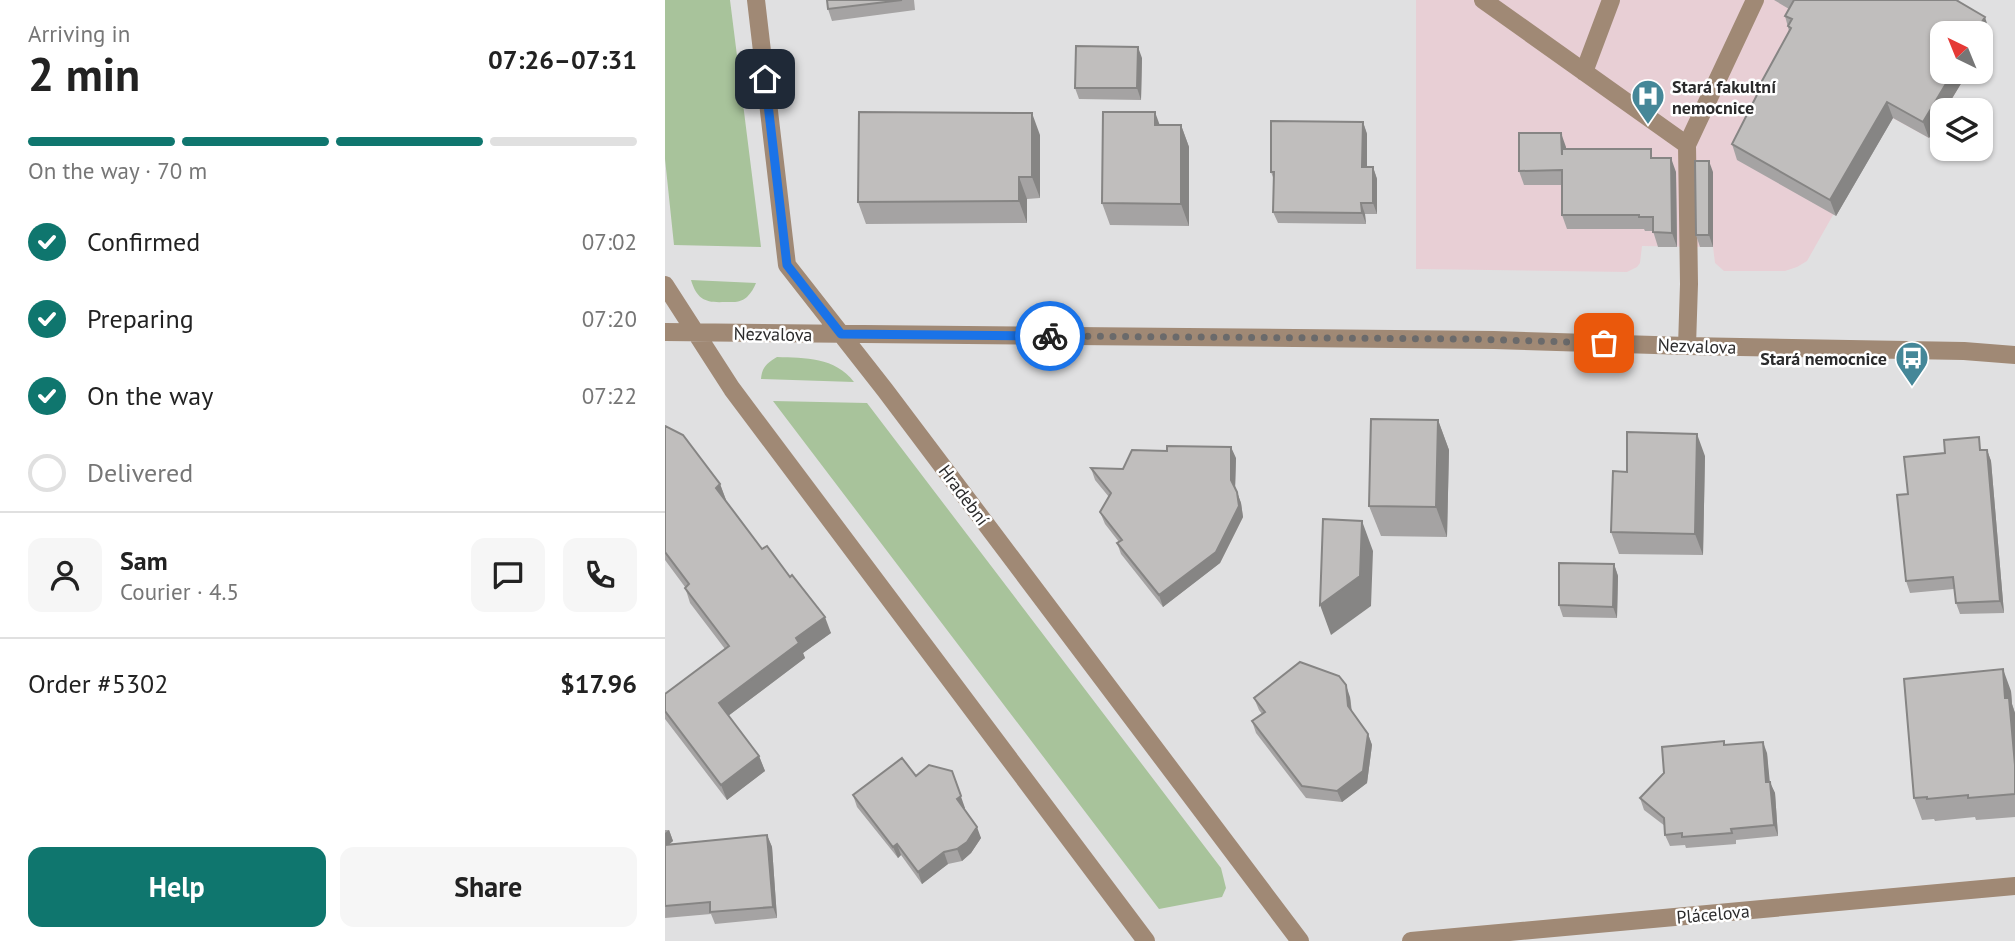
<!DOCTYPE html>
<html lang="en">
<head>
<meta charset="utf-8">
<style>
	:root { --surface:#fff; --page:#f6f6f6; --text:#222; --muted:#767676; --line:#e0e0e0; --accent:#0f766e }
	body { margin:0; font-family:"PT Sans",sans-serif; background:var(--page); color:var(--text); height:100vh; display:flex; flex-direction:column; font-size:26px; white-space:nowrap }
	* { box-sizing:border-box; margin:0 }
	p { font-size:23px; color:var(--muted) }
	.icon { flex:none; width:38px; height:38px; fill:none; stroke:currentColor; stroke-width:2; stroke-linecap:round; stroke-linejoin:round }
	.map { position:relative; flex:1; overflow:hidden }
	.drawer { display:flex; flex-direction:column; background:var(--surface); width:665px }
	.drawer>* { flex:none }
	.needle { width:46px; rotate:317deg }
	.controls { position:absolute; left:1265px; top:21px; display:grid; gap:14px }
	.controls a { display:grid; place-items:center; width:63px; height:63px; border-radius:14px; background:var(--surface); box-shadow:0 2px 5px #0004; font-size:35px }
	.pin { position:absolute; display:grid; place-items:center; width:60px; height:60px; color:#fff; margin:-30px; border-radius:14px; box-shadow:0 4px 10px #0006 }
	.courier { position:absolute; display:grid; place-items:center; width:70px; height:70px; margin:-35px; border:5px solid #1a73e8; border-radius:50%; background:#fff; color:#222; box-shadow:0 2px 9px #0007 }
	.headline em { font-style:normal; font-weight:600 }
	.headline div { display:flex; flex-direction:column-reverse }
	.headline { display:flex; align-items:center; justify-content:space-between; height:119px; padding:0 28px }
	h1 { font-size:46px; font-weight:600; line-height:52px }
	.bar { display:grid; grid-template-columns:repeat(4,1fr); gap:10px 7px; align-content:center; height:84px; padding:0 28px }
	.bar i { height:9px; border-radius:5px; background:var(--line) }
	.bar .current { background:var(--accent) }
	.bar p { grid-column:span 4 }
	.line { display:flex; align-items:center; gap:18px; padding:0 28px; border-top:2px solid var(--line) }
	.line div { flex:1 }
	.round { display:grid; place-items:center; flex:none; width:74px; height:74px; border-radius:14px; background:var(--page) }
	ol { padding:0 28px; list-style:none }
	li { display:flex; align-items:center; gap:21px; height:77px }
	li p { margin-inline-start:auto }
	li .icon { padding:7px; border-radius:50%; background:var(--accent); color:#fff; stroke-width:4 }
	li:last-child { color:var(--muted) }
	li i { width:38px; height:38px; border:4px solid var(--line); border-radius:50% }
	.primary-button { display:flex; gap:14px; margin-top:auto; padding:14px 28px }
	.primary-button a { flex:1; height:80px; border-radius:14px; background:var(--accent); color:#fff; font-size:28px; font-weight:600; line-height:80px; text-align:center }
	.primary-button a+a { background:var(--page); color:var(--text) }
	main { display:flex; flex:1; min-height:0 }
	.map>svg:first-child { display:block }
	.medical { fill:#e8cfd5 }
	.green { fill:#a8c39b }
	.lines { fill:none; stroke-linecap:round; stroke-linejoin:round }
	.minor { stroke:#a08975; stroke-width:18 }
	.wall { fill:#a5a3a3 }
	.shaded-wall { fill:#868584 }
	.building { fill:#c0bebd; stroke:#868584; stroke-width:2 }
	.done { stroke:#6a6a6b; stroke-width:7; stroke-dasharray:0 12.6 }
	.route { stroke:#1a73e8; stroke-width:9 }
	.labels { text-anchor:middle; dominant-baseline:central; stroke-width:5; stroke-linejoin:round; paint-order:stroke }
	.poi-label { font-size:18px; font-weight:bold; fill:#2b2b2c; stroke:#fff; text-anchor:start }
	.street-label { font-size:18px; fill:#2b2b2c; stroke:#fff }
</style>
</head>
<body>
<main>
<section class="drawer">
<div class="headline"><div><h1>2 min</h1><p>Arriving in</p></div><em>07:26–07:31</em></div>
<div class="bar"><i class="current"></i><i class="current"></i><i class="current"></i><i></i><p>On the way · 70 m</p></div>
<ol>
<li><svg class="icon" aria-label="check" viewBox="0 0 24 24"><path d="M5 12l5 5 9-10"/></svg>Confirmed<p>07:02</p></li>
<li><svg class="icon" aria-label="check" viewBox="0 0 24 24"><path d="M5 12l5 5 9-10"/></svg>Preparing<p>07:20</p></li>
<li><svg class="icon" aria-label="check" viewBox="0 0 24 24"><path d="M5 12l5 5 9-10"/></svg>On the way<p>07:22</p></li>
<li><i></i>Delivered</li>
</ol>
<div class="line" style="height:126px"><a class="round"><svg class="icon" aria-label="person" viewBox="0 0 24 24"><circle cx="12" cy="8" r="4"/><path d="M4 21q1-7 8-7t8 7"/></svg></a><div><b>Sam</b><p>Courier · 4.5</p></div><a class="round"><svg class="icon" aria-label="chat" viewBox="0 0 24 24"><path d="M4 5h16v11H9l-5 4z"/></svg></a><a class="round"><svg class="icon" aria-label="phone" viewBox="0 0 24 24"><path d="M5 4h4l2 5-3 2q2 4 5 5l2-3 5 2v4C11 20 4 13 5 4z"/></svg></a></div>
<div class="line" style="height:91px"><div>Order #5302</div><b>$17.96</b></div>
<div class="primary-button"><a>Help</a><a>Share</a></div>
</section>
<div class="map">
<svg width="1350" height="941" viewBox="0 0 1350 941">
	<rect width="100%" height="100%" fill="#e0e0e1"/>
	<path class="medical" d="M 751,0 L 1286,0 L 1282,7 L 1325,33 L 1316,49 L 1316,33 L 1278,33 L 1278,72 L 1303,72 L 1280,110 L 1278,110 L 1277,115 L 1264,138 L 1222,115 L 1204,158 L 1171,215 L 1168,215 L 1142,261 L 1132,267 L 1120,271 L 1059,271 L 1050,263 L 1048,247 L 977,246 L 975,263 L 972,267 L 962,272 L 751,269 Z"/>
	<path class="green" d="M 0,0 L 65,0 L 96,247 L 9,245 L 0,159 Z
		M 26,280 L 91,283 C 89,288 86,293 82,297 C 75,303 68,302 60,302 C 41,303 32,300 26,280 Z
		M 112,357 C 140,358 170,357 189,382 L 96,379 C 97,367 102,363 112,357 Z
		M 108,401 L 202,403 L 556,868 L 561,888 L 557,897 L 494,909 Z"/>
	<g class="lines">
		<path class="minor" d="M 91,0 L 122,265 L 220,390 L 635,941
			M 818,0 L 1022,145
			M 919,72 L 946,0
			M 0,285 L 67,389 L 481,941
			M 0,332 L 829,340 L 1022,346 L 1299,351 L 1350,355
			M 1022,346 L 1024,284 L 1022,145 L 1090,0
			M 746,941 L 1350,886"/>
	</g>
	<path class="wall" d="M 162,0 L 249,0 L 250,10 L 167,21 L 163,9 Z
		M 1109,0 L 1293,0 L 1325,33 L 1316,49 L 1316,33 L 1278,72 L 1303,72 L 1280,110 L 1278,110 L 1278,115 L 1264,138 L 1228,118 L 1171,216 L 1072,160 L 1067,144 L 1093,92 L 1092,90 L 1124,31 L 1120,16 L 1124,9 Z
		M 477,58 L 476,100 L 414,99 L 410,88 Z
		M 698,122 L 702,134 L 702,167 L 708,167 L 712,179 L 712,214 L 700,214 L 701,224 L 613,223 L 608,212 L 609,180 L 606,172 Z
		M 494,125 L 516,125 L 524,147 L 524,226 L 445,225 L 437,203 Z
		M 375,135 L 375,198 L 362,199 L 362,223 L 201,224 L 193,202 Z
		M 901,147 L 901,149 L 989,158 L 1011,172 L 1012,247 L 993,247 L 988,231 L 980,231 L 979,229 L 902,229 L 897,215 L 897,185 L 859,185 L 854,171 Z
		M 1048,172 L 1048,247 L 1035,247 L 1031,235 Z
		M 773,420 L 784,450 L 782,537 L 716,536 L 704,506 Z
		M 0,426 L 55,484 L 61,500 L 60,500 L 97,549 L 166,633 L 138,653 L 140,658 L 63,716 L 94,756 L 100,771 L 62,800 L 0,719 L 0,694 L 60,649 L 25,603 L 20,587 L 0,560 Z
		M 1318,450 L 1322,450 L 1326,461 L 1339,613 L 1295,614 L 1291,603 L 1289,589 L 1245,593 L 1241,581 Z
		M 1040,456 L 1038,555 L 954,554 L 946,532 Z
		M 571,458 L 570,487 L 576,503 L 578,517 L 555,563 L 498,607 L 456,554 L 452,543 L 454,542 L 440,524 L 435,512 L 444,497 L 430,480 L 426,468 L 458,469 Z
		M 949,564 L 953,576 L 952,618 L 898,617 L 894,605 Z
		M 1346,691 L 1347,704 L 1350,713 L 1350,817 L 1311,820 L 1310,817 L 1270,821 L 1269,819 L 1257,820 L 1249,798 Z
		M 685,697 L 687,711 L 703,734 L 707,745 L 702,783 L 677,802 L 641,798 L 591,733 L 587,721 L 597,714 L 594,710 L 589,698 Z
		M 1059,741 L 1060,745 L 1102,753 L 1104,782 L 1110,793 L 1113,836 L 1071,840 L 1071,844 L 1021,848 L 1020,845 L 1005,846 L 1000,835 L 1000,826 L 979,810 L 975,798 Z
		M 251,776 L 300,808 L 299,809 L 316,838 L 306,853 L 297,861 L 283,864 L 257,884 L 236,855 L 233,858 L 192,807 L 188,795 Z
		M 0,830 L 4,830 L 8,841 L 4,844 L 102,835 L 107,847 L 112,918 L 50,924 L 46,914 L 0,918 Z"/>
	<path class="shaded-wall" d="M 1320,17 L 1325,33 L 1316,49 L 1316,33 L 1310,33 Z
		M 473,47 L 477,58 L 476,100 L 472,88 Z
		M 1288,72 L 1303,72 L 1280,110 L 1278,110 L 1278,115 L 1264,138 L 1258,122 Z
		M 1222,102 L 1228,118 L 1171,216 L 1165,200 Z
		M 490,112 L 498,134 L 490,125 Z
		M 367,113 L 375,135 L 375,198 L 367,177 Z
		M 698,122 L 702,134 L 702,179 L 697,167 Z
		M 516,125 L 524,147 L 524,226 L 516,204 Z
		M 896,133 L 901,147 L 902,169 L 897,155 Z
		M 1006,158 L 1011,172 L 1012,247 L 1007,233 Z
		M 1044,161 L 1048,172 L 1048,247 L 1044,235 Z
		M 708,167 L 712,179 L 712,214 L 708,203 Z
		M 354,177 L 362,199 L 362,223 L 354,201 Z
		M 696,203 L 700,214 L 701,224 L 697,213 Z
		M 773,420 L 784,450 L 782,537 L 771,507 Z
		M 1032,434 L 1040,456 L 1038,555 L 1030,534 Z
		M 566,447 L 571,458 L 570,491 L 566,480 Z
		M 1322,450 L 1326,461 L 1339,613 L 1335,601 Z
		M 55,484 L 61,500 L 56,503 L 51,488 Z
		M 572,492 L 576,503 L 578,517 L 555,563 L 498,607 L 494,595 Z
		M 697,521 L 708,551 L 706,606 L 666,635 L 655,605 Z
		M 949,564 L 953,576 L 952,618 L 948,607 Z
		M 160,617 L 166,633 L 138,653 L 140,658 L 59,719 L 54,703 L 131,638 Z
		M 1338,669 L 1346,691 L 1347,704 L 1350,713 L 1350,765 L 1340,698 Z
		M 681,685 L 685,697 L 687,718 L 683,706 Z
		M 703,734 L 707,745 L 702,783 L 677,802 L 672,791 Z
		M 1098,742 L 1102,753 L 1106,794 L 1101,782 Z
		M 94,756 L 100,771 L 62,800 L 56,785 Z
		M 287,771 L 300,808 L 296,811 L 292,799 Z
		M 1105,782 L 1110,793 L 1113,836 L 1109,825 Z
		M 312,827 L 316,838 L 306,853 L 297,861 L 292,849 Z
		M 4,830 L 8,841 L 0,848 L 0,833 Z
		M 102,835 L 107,847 L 112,918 L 108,907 Z
		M 232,844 L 236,855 L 233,858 L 228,847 Z
		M 279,852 L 283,864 L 257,884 L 253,872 Z"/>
	<path class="building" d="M 162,0 L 237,0 L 163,9 Z
		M 1129,0 L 1291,0 L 1320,17 L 1310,33 L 1278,33 L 1278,72 L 1288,72 L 1258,122 L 1222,102 L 1165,200 L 1067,144 L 1094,91 L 1092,90 L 1126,28 L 1123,26 L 1127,19 L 1120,16 Z
		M 411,46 L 473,47 L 472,88 L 410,88 Z
		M 194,112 L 367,113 L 367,177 L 354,177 L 354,201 L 193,202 Z
		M 438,112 L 490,112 L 490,125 L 516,125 L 516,204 L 437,203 Z
		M 606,121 L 698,122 L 697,167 L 708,167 L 708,203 L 696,203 L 697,213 L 608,212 L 609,172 L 606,172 Z
		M 854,133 L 896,133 L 897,155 L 897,149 L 986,149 L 986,158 L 1006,158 L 1007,233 L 988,232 L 988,217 L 974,217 L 974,215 L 897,215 L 897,170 L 854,171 Z
		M 1030,161 L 1044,161 L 1044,235 L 1031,235 Z
		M 706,419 L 773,420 L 771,507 L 704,506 Z
		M 0,426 L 18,435 L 55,484 L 51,488 L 97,549 L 102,546 L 125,577 L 127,575 L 160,617 L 131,638 L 134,643 L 54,703 L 94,756 L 56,785 L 0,711 L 0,694 L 64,646 L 20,588 L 24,584 L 0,552 Z
		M 962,432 L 1032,434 L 1030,534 L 946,532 L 948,471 L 962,472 Z
		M 1314,437 L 1315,450 L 1322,450 L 1335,601 L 1291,603 L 1288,577 L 1241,581 L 1232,495 L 1243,494 L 1239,457 L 1280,453 L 1279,440 Z
		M 502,446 L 566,447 L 566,480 L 572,492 L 574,506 L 551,552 L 494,595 L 452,543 L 457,540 L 435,512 L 446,493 L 426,468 L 458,469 L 467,450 L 502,451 Z
		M 658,519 L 697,521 L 695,576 L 655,605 Z
		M 894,563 L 949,564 L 948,607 L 894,605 Z
		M 635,662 L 674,676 L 681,685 L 683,706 L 703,734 L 698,771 L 672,791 L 637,786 L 587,721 L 600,712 L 589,698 Z
		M 1338,669 L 1340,698 L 1344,698 L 1350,765 L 1350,794 L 1303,798 L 1303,795 L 1262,799 L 1262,797 L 1249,798 L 1239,679 Z
		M 1059,741 L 1059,745 L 1098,742 L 1101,782 L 1105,782 L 1109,825 L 1066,829 L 1067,833 L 1017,837 L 1017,833 L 1000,835 L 999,818 L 975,798 L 999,773 L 997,747 Z
		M 237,758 L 251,776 L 264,765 L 287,771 L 296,796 L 292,799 L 312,827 L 302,842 L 292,849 L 279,852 L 253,872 L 232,844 L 228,847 L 188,795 Z
		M 102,835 L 108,907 L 45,912 L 45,902 L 0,906 L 0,845 Z"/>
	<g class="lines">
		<path class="done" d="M 385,336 L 802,339 L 939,343"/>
		<path class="route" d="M 100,79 L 122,265 L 176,334 L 385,336"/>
	</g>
	<defs>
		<symbol id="hospital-pin" viewBox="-11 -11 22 30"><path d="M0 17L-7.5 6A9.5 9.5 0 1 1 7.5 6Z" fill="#458798" stroke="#fff"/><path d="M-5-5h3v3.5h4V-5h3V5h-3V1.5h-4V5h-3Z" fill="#fff"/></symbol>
		<symbol id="bus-pin" viewBox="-11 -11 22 30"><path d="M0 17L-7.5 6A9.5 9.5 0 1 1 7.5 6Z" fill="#458798" stroke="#fff"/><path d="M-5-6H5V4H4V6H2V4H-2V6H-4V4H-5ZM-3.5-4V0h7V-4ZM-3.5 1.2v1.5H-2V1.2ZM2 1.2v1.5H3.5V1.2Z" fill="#fff"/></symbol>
	</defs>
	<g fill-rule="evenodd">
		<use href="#hospital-pin" x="964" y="77" width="38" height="52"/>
		<use href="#bus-pin" x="1228" y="339" width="38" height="52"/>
	</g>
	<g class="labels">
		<g class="poi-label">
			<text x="1007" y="86">Stará fakultní<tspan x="1007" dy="21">nemocnice</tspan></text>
			<text x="1222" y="358" text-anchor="end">Stará nemocnice</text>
		</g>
		<g class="street-label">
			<text transform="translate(108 334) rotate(1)">Nezvalova</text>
			<text transform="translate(1032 346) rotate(2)">Nezvalova</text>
			<text transform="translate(299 495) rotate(53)">Hradební</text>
			<text transform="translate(1048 914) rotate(-5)">Plácelova</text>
		</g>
	</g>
</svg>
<div class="controls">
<a><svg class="needle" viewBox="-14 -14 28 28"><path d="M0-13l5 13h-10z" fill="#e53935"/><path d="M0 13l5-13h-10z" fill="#767676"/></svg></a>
<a><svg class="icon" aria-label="layers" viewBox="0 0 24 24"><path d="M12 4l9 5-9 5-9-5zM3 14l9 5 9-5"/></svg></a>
</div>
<div class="pin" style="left:939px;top:343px;background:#ea580c"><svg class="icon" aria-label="bag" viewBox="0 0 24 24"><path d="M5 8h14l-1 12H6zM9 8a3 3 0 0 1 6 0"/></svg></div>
<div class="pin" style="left:100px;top:79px;background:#1f2937"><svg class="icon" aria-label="home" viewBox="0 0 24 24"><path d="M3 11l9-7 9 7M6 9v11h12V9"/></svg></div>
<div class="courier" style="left:385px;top:336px"><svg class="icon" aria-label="bike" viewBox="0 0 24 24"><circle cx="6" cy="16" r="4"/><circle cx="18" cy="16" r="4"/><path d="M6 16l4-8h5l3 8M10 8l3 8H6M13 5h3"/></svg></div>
</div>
</main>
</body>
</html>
